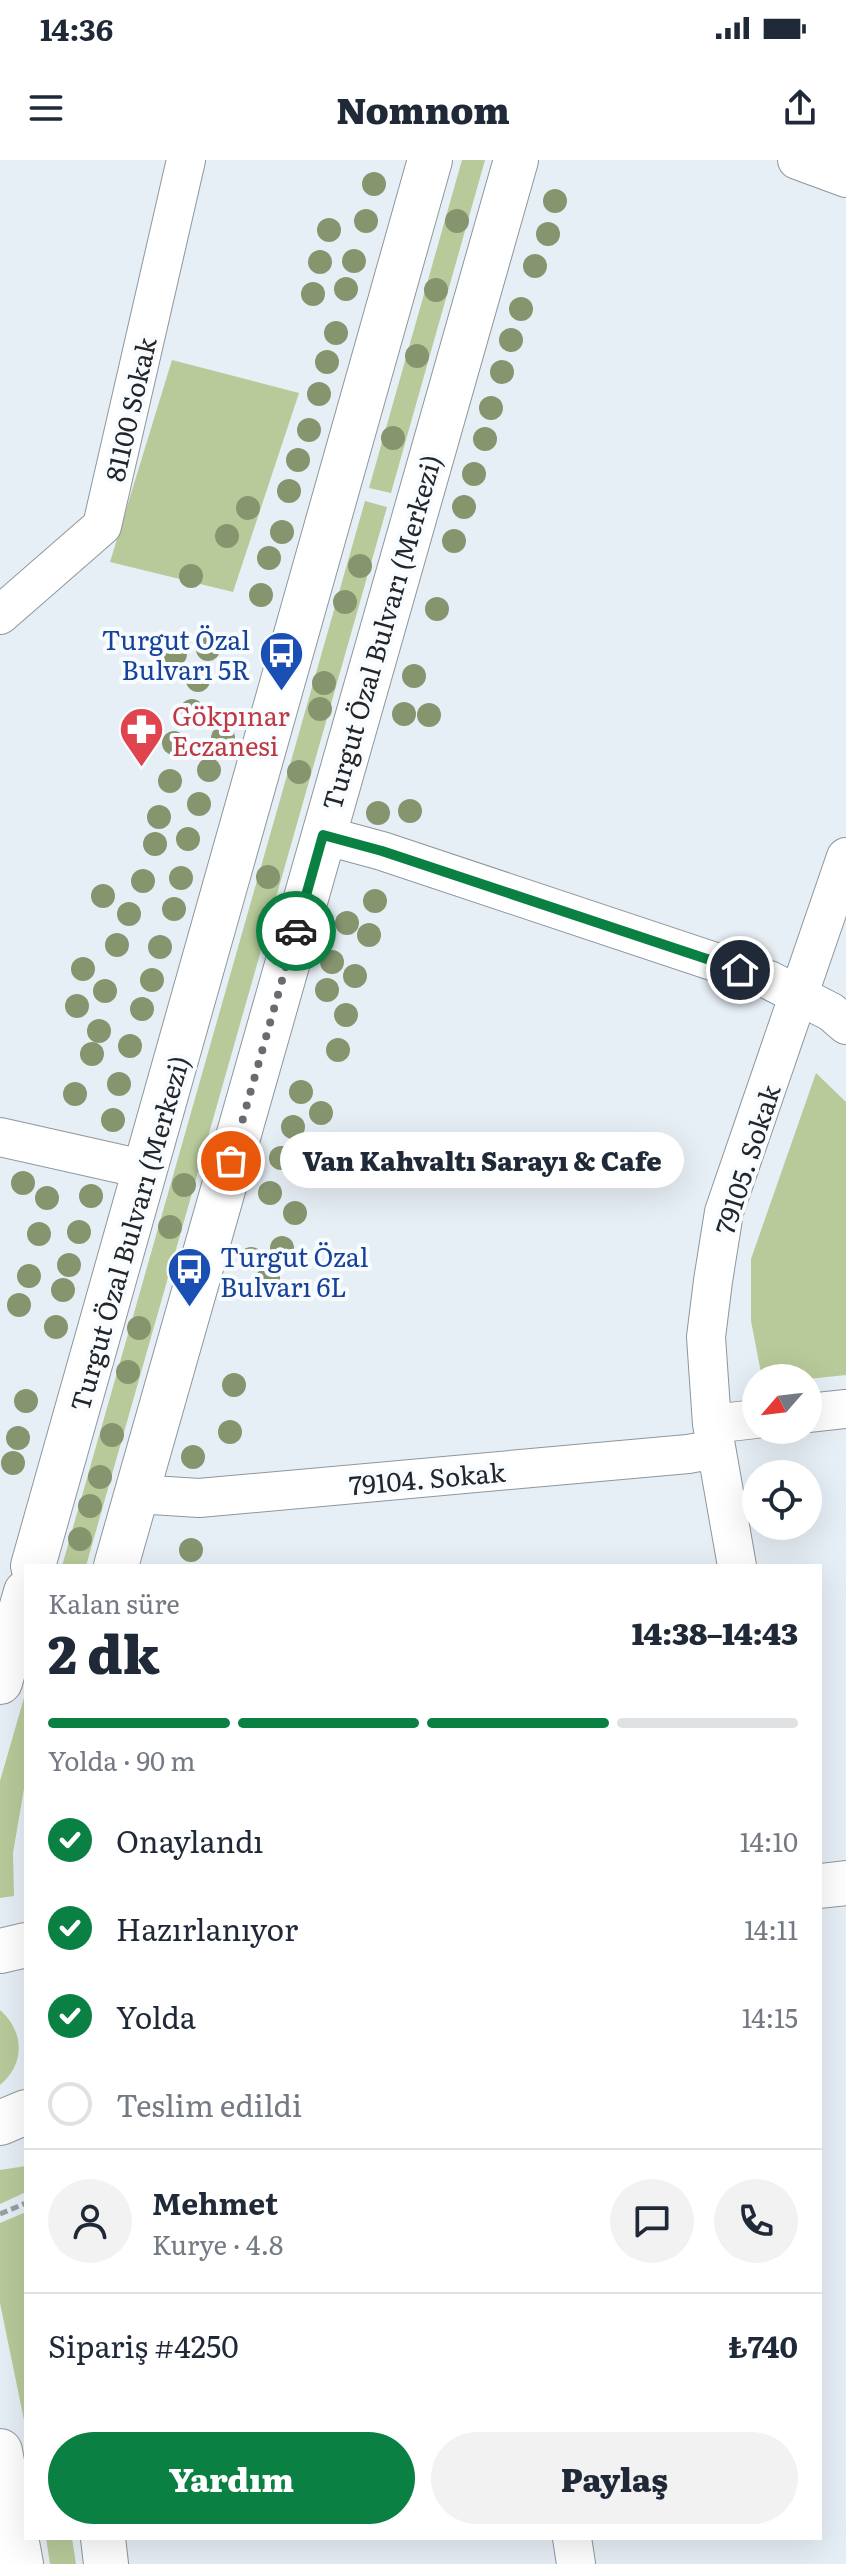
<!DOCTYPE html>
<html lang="tr">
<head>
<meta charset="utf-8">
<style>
	:root { --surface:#fff; --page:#f2f2f3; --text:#1f2937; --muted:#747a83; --line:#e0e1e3; --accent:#0b8043 }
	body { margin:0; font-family:Literata,serif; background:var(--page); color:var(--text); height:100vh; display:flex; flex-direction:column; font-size:30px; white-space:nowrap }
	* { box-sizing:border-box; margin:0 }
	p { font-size:26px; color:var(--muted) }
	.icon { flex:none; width:44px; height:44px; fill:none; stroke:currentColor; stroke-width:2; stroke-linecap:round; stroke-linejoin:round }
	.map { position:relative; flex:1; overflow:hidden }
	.sheet { position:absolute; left:24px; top:1404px; width:798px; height:976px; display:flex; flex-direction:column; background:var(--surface); border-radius:0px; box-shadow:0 8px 32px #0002 }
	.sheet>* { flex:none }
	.needle { width:52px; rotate:242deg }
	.fabs { position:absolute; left:742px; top:1204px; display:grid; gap:16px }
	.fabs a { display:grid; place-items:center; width:80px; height:80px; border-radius:50%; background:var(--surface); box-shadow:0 8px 32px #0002; font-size:40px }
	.pin { position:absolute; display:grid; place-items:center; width:68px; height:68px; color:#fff; margin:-34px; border:4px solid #fff; border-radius:50%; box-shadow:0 2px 8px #0007 }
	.courier { position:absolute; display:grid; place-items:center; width:80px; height:80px; margin:-40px; border:6px solid #0b8043; border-radius:50%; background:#fff; color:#222; box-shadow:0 2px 10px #0007 }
	.bubble { position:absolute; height:56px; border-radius:28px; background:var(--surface); box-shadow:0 8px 32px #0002; font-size:26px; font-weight:800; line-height:56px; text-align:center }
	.head em { font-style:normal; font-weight:800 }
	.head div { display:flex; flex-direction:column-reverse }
	.head { display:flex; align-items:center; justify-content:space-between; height:136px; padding:0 24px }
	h1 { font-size:52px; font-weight:800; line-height:60px }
	.bar { display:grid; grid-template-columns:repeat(4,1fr); gap:12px 8px; align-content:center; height:96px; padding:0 24px }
	.bar i { height:10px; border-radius:6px; background:var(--line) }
	.bar .selected { background:var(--accent) }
	.bar p { grid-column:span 4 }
	.line { display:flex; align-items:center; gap:20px; padding:0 24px; border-top:2px solid var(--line) }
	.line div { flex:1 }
	.round { display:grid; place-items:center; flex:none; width:84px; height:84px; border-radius:42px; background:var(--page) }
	ol { padding:0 24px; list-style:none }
	li { display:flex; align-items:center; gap:24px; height:88px }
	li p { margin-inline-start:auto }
	li .icon { padding:8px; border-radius:50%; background:var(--accent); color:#fff; stroke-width:4 }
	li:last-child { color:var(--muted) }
	li i { width:44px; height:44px; border:4px solid var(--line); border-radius:50% }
	.cta { display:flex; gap:16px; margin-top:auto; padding:16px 24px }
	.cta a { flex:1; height:92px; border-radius:48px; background:var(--accent); color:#fff; font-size:32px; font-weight:800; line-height:92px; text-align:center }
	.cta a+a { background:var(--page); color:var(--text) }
	.status { display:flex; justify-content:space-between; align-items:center; height:56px; padding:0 40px; background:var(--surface); direction:ltr }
	.status svg { height:22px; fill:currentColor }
	header { display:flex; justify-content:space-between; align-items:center; height:104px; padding:0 24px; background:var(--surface); font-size:36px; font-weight:800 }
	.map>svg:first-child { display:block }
	.green { fill:#b8ca9a }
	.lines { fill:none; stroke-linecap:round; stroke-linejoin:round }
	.street-casing { stroke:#8f969c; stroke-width:40 }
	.secondary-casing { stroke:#8f969c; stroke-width:46 }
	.path { stroke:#999fa5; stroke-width:5; stroke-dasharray:8 4; stroke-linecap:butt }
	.street { stroke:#fff; stroke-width:38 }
	.secondary { stroke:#fff; stroke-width:44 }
	.tree { fill:#87956f }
	.done { stroke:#686c71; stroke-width:8; stroke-dasharray:0 14.4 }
	.route { stroke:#0b8043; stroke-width:10 }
	.labels { text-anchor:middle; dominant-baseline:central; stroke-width:8; stroke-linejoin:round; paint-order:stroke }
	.street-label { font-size:26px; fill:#232629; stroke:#f9fcff }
	.transit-label { font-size:26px; fill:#164399; stroke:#f9fcff; text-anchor:end }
	.health-label { font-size:26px; fill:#be3a42; stroke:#f9fcff; text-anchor:start }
</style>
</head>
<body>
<div class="status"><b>14:36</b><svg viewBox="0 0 49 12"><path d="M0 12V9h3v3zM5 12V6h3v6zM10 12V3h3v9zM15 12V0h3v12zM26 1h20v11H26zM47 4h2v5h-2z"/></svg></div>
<header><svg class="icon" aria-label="menu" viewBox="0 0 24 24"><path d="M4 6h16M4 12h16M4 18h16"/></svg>Nomnom<svg class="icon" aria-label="share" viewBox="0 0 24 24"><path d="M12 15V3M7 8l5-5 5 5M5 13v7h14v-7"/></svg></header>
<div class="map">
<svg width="846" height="2404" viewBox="0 0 846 2404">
	<rect width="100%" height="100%" fill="#e7eff6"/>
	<path class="green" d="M 462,0 L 485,0 L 391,333 L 369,328 Z
		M 172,200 L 299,233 L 233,432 L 110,402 Z
		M 365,341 L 387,347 L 86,1406 L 62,1406 Z
		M 816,913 L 846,942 L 846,1215 L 808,1219 L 762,1218 L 751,1161 L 751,1099 Z
		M 26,1531 L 26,1617 L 13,1693 L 14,1736 L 0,1738 L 0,1621 Z
		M 0,1850 C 25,1872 25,1904 0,1925 Z
		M 26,2006 L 26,2032 L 0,2044 L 0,2010 Z
		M 26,2052 L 26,2270 L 0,2143 L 0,2063 Z
		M 46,2378 L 72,2378 L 76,2404 L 50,2404 Z"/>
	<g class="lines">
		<defs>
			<path id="street" d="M 797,0 L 846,18
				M 0,455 L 102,366 L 186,0
				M 323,675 L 382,691 L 769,820 L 831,852 L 846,865
				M 0,977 L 147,1010
				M 808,1253 L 846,1249
				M 712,1264 L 756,1259
				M 136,1334 L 199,1338 L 688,1294 L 716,1289
				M 737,1406 L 712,1264 L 706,1177 L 713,1121 L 724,1052 L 846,697
				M 572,2378 L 576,2404"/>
			<path id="secondary" d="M 33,1406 L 430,0
				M 116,1406 L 516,0
				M 0,1522 L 26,1432
				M 820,1726 L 846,1723
				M 0,1791 L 26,1785
				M 0,1963 L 26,1952
				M 0,2291 L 21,2404
				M 103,2378 L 106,2404"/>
		</defs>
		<use href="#street" class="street-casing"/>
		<use href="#secondary" class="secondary-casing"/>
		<path class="path" d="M 0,2054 L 26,2043"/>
		<use href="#street" class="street"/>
		<use href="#secondary" class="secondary"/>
	</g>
	<g class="tree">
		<circle cx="374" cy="24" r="12"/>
		<circle cx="555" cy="41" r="12"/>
		<circle cx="366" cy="61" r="12"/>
		<circle cx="457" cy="61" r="12"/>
		<circle cx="329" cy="70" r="12"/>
		<circle cx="548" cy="74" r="12"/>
		<circle cx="354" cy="101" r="12"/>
		<circle cx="320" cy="102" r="12"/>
		<circle cx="535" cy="106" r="12"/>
		<circle cx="346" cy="129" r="12"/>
		<circle cx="436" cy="130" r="12"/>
		<circle cx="313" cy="134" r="12"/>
		<circle cx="521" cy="149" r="12"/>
		<circle cx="336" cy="173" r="12"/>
		<circle cx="511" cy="180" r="12"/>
		<circle cx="417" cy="196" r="12"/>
		<circle cx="327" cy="202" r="12"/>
		<circle cx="502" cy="212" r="12"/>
		<circle cx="319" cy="234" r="12"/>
		<circle cx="491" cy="248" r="12"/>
		<circle cx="309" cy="270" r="12"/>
		<circle cx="393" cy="278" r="12"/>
		<circle cx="485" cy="279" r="12"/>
		<circle cx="298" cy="300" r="12"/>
		<circle cx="474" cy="314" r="12"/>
		<circle cx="289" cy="331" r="12"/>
		<circle cx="464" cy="347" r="12"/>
		<circle cx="248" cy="348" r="12"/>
		<circle cx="282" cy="372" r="12"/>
		<circle cx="227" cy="376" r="12"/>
		<circle cx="454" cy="381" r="12"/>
		<circle cx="269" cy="398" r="12"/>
		<circle cx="360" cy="406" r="12"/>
		<circle cx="191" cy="416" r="12"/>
		<circle cx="261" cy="435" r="12"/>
		<circle cx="345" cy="442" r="12"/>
		<circle cx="437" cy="449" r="12"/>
		<circle cx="208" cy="489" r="12"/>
		<circle cx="175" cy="494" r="12"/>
		<circle cx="414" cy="516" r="12"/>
		<circle cx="198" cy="520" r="12"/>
		<circle cx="324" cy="523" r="12"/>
		<circle cx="320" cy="549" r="12"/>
		<circle cx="192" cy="551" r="12"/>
		<circle cx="404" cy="554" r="12"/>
		<circle cx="429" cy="555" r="12"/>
		<circle cx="223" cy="578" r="12"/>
		<circle cx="174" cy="583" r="12"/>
		<circle cx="209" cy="610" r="12"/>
		<circle cx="299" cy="612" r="12"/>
		<circle cx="170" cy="621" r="12"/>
		<circle cx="199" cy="644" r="12"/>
		<circle cx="410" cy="651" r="12"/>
		<circle cx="378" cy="653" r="12"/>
		<circle cx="159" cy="657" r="12"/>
		<circle cx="188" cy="679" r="12"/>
		<circle cx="155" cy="684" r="12"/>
		<circle cx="268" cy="717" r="12"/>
		<circle cx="181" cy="718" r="12"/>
		<circle cx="143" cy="721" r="12"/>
		<circle cx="103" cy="736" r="12"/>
		<circle cx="375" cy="741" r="12"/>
		<circle cx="174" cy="749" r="12"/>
		<circle cx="129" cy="754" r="12"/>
		<circle cx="347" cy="763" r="12"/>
		<circle cx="369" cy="775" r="12"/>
		<circle cx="117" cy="785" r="12"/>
		<circle cx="160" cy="787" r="12"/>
		<circle cx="332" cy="802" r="12"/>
		<circle cx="83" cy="809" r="12"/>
		<circle cx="355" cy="816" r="12"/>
		<circle cx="152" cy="820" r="12"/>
		<circle cx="327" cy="830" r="12"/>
		<circle cx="105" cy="831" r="12"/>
		<circle cx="77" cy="846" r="12"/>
		<circle cx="142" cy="849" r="12"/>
		<circle cx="346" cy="855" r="12"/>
		<circle cx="99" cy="871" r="12"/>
		<circle cx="130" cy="886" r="12"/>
		<circle cx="338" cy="890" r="12"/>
		<circle cx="92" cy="894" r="12"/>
		<circle cx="119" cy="924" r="12"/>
		<circle cx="301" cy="932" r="12"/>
		<circle cx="75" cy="934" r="12"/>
		<circle cx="321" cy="953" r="12"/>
		<circle cx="113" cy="960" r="12"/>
		<circle cx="293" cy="967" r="12"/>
		<circle cx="311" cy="984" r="12"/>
		<circle cx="281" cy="998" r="12"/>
		<circle cx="307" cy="1010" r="12"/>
		<circle cx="23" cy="1023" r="12"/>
		<circle cx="184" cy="1025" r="12"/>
		<circle cx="270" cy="1033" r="12"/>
		<circle cx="91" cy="1036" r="12"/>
		<circle cx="47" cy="1038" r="12"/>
		<circle cx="295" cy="1053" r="12"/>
		<circle cx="170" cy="1067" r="12"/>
		<circle cx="79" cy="1072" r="12"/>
		<circle cx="39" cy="1074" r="12"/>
		<circle cx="282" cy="1088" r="12"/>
		<circle cx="251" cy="1099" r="12"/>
		<circle cx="69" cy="1105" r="12"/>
		<circle cx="29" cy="1116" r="12"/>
		<circle cx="268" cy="1119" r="12"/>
		<circle cx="63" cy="1130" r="12"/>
		<circle cx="19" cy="1145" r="12"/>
		<circle cx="56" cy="1167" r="12"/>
		<circle cx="139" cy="1168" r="12"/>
		<circle cx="128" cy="1212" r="12"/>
		<circle cx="234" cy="1225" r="12"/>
		<circle cx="26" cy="1241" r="12"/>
		<circle cx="230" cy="1272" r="12"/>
		<circle cx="112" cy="1275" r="12"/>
		<circle cx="18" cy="1278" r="12"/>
		<circle cx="193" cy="1297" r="12"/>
		<circle cx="13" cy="1303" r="12"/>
		<circle cx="100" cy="1317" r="12"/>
		<circle cx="90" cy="1346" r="12"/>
		<circle cx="80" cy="1379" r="12"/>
		<circle cx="191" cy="1390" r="12"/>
	</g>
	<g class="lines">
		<path class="done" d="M 231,1001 L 296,771"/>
		<path class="route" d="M 296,771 L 323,675 L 382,691 L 740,810"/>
	</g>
	<defs>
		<symbol id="bus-pin" viewBox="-11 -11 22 30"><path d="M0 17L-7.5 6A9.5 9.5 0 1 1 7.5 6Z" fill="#1a4fb4" stroke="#f9fcff"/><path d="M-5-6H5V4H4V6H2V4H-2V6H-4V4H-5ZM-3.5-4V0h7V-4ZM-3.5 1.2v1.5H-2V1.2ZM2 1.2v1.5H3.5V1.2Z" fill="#fff"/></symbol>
		<symbol id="pharmacy-pin" viewBox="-11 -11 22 30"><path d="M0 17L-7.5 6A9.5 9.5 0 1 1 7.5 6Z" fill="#e0444e" stroke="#f9fcff"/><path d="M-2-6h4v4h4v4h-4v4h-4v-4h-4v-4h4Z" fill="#fff"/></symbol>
	</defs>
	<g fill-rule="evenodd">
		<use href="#bus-pin" x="256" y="468" width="51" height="69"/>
		<use href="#pharmacy-pin" x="116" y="544" width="51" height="69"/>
		<use href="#bus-pin" x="164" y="1084" width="51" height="69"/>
	</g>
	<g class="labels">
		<g class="street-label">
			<text transform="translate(129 249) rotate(-77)">81100 Sokak</text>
			<text transform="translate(380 472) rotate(-74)">Turgut Özal Bulvarı (Merkezi)</text>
			<text transform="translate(746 999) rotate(-72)">79105. Sokak</text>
			<text transform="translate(128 1073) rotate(-74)">Turgut Özal Bulvarı (Merkezi)</text>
			<text transform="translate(427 1317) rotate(-5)">79104. Sokak</text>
		</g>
		<g class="transit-label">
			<text x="250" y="478">Turgut Özal<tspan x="250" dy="30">Bulvarı 5R</tspan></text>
			<text x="220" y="1095" text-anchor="start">Turgut Özal<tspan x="220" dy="30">Bulvarı 6L</tspan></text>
		</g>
		<g class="health-label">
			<text x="172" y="554">Gökpınar<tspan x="172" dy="30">Eczanesi</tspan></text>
		</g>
	</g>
</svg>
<div class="fabs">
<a><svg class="needle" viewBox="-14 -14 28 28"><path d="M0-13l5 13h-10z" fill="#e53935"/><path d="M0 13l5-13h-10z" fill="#747a83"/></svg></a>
<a><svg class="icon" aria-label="locate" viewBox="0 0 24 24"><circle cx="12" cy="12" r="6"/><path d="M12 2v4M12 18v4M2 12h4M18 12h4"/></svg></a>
</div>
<div class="pin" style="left:231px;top:1001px;background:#ea580c"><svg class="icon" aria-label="bag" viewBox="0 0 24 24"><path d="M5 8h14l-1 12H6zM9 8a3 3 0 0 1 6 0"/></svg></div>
<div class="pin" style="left:740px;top:810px;background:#1f2937"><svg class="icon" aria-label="home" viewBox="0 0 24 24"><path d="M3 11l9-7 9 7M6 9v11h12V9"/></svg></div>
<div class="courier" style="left:296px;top:771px"><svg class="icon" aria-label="car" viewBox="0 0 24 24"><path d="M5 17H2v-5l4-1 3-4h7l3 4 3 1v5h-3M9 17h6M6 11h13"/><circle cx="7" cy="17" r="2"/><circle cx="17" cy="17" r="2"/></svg></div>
<div class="bubble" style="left:280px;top:972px;width:404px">Van Kahvaltı Sarayı &amp; Cafe</div>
<section class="sheet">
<div class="head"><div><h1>2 dk</h1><p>Kalan süre</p></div><em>14:38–14:43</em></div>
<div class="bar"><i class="selected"></i><i class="selected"></i><i class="selected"></i><i></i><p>Yolda · 90 m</p></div>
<ol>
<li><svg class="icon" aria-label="check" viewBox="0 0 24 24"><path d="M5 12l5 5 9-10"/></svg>Onaylandı<p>14:10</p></li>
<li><svg class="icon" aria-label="check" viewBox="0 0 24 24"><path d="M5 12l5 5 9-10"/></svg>Hazırlanıyor<p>14:11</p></li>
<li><svg class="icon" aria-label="check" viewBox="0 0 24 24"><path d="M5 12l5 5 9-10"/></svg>Yolda<p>14:15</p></li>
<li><i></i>Teslim edildi</li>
</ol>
<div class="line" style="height:144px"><a class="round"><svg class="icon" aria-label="person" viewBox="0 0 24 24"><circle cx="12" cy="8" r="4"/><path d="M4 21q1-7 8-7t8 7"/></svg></a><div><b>Mehmet</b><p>Kurye · 4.8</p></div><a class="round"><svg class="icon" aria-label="chat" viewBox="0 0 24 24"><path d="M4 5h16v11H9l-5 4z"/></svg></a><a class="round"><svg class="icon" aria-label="phone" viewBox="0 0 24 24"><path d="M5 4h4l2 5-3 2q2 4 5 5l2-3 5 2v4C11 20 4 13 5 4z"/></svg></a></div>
<div class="line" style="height:104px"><div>Sipariş #4250</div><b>₺740</b></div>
<div class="cta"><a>Yardım</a><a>Paylaş</a></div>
</section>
</div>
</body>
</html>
